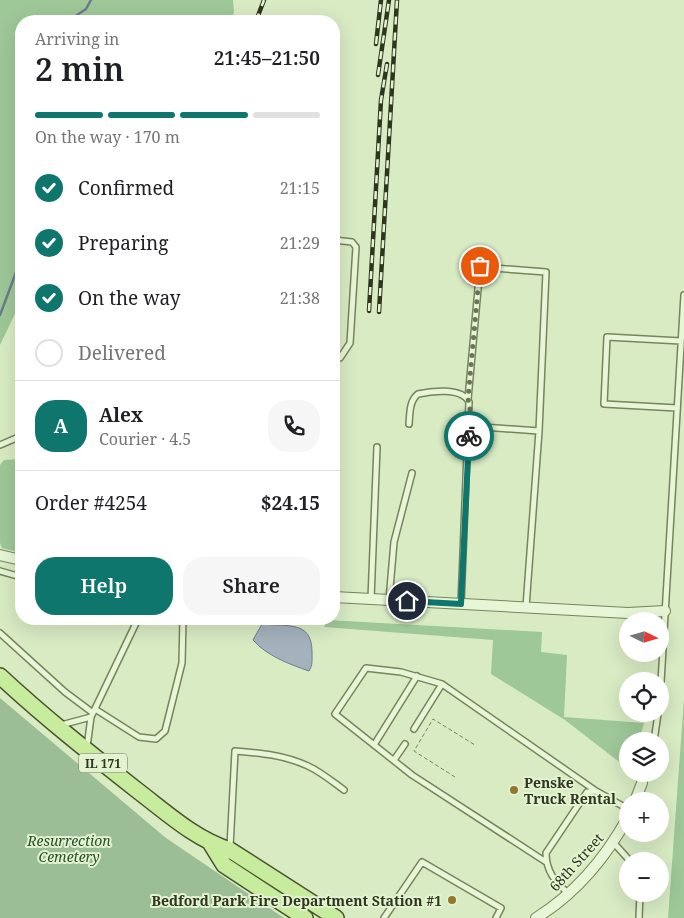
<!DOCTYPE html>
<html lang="en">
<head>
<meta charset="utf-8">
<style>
	:root { --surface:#fff; --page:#f6f6f6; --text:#202124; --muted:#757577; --line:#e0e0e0; --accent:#0f766e }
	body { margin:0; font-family:"Noto Serif",serif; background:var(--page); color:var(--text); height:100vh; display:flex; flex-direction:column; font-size:19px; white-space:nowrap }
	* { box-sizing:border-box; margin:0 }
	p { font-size:16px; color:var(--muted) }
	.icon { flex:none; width:28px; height:28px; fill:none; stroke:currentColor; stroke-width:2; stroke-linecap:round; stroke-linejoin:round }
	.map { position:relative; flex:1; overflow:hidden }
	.panel { position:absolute; left:15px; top:15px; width:325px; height:610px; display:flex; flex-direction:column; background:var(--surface); border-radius:20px; box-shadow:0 5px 20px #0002 }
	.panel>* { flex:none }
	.needle { width:32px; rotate:95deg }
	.fabs { position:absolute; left:619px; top:612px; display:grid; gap:10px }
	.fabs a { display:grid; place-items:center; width:50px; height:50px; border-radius:50%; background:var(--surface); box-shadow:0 5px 20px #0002; font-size:25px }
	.pin { position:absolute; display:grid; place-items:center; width:42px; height:42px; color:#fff; margin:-21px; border:2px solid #fff; border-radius:50%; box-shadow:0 1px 5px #0007 }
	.courier { position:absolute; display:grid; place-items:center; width:50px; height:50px; margin:-25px; border:4px solid #0f766e; border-radius:50%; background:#fff; color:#222; box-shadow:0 1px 6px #0007 }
	.headline em { font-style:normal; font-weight:600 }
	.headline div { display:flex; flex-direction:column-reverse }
	.headline { display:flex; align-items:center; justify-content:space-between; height:85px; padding:0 20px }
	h1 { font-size:32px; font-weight:600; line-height:38px }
	.bar { display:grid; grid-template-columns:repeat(4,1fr); gap:8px 5px; align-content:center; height:60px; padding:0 20px }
	.bar i { height:6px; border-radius:4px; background:var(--line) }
	.bar .active { background:var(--accent) }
	.bar p { grid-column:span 4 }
	.line { display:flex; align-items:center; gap:12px; padding:0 20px; border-top:1px solid var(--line) }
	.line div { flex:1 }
	.round { display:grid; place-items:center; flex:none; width:52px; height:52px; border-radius:20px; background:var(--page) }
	ol { padding:0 20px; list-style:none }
	li { display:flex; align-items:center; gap:15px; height:55px }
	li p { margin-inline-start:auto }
	li .icon { padding:5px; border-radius:50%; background:var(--accent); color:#fff; stroke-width:4 }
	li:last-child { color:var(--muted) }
	li i { width:28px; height:28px; border:2px solid var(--line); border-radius:50% }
	.action { display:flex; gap:10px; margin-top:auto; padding:10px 20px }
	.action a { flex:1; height:58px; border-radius:20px; background:var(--accent); color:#fff; font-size:20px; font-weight:600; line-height:58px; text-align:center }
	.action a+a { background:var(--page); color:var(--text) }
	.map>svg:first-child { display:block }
	.green { fill:#9ec898 }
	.cemetery { fill:#9bbe97 }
	.water { fill:#a5b2be; stroke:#6d7c8c }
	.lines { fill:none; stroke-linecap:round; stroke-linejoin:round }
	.stream { stroke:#6d7c8c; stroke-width:2.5 }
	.service-casing { stroke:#78845b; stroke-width:8 }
	.minor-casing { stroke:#78845b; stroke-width:12 }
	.primary-casing { stroke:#4a522f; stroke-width:18 }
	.path { stroke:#78845b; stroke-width:1; stroke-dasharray:4 2.5; stroke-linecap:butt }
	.service { stroke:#e7f6d6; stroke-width:5 }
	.minor { stroke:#e7f6d6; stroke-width:10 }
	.primary { stroke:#c8ec9d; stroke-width:15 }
	.rail-casing { stroke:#2f351e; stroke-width:4.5 }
	.rail { stroke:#e3f3d2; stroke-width:2.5; stroke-dasharray:8; stroke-linecap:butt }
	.done { stroke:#6a7558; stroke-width:5; stroke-dasharray:0 9 }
	.route { stroke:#0f766e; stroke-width:6 }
	.poi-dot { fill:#90782f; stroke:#e3f3d2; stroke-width:2 }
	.labels { text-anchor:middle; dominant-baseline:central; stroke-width:4; stroke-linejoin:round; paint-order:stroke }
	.shield { fill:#e3f3d2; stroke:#656e54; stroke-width:1 }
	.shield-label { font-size:12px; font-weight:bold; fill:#2f351e }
	.poi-label { font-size:14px; font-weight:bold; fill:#2f351e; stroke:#e3f3d2; text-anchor:start }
	.park-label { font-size:14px; font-style:italic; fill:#265027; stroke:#e3f3d2 }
	.street-label { font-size:14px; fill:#2f351e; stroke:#e3f3d2 }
</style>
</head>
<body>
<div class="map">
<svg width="684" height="918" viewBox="0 0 684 918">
	<rect width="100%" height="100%" fill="#d8ebc3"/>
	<path class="green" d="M 0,0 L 233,0 L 234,12 L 231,21 L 21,21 L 21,301 L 0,345 Z
		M 21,459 L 21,553 L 2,548 L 0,543 L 0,465 L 4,460 Z
		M 327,620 L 542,632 L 541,652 L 567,655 L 564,717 L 644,723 L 639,741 L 628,741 L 627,768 L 565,720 L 491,674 L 493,640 L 324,627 Z
		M 684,699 L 684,918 L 668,918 Z"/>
	<path class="cemetery" d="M 0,698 L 166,838 L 284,918 L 0,918 Z"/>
	<path class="water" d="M 262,624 C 287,627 312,620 312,652 C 312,659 313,665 309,671 C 289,664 267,656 253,640 Z"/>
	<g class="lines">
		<path class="stream" d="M 68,21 L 86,9 L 91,0
			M 0,315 L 21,259"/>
		<defs>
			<path id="service" d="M 334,240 L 352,242 L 356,247 L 350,343 L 340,358 L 334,358
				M 468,399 L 480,267 L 546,272 L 539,431
				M 677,408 L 604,404 L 607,337 L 681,341
				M 409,424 C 410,414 409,401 418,394 C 431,391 462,387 469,402 L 461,604
				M 469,426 L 539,431 L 526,607
				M 0,445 L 21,436
				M 0,571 L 21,577
				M 371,599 L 377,447
				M 389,600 L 394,542 L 412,473
				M 0,633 L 65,692 L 93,713
				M 660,699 L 684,295
				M 95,709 L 139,737 L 156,739 L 165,731 L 182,663 L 183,619
				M 91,717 L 138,619
				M 61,725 L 91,717 L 87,747
				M 414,729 L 442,684
				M 654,741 L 658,714
				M 374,745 L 417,676
				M 394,760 L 405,744
				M 642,783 L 645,774
				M 613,842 L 630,861
				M 230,847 L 235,751 C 260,753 285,755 308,766 C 321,772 333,782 344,790
				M 546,862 L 412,775 L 335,714 L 366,668 L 401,672 L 442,684 L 596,791
				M 569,894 C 555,882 546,871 546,853 L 587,792 L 596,791 L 628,809
				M 384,918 L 422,862 L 501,908 L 496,918
				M 639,918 L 640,894"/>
			<path id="minor" d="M 0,555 L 21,560
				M 334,597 L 628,613 L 665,611
				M 635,801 L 642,783
				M 536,918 C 575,894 606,857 628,817"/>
			<path id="primary" d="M 0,676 C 44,717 91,754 138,791 C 167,813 195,839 230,850 L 336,918
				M 211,844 L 224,865 L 305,918"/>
		</defs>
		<use href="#service" class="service-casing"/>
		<use href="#minor" class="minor-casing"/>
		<use href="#primary" class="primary-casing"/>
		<path class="path" d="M 455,777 L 414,751 L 433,719 L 475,745"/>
		<use href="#service" class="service"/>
		<use href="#minor" class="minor"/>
		<use href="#primary" class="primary"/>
		<defs>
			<path id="rail" d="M 256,21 L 264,0
				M 376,44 L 381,0
				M 378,75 L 389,0
				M 369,311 L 381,100 L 387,64
				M 379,312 L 397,0"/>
		</defs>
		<use href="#rail" class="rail-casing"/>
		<use href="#rail" class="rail"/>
	</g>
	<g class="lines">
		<path class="done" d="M 469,436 L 470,408 L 468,399 L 480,266"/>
		<path class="route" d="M 407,601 L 461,604 L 469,436"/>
	</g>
	<g class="poi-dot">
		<circle cx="514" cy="790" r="5"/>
		<circle cx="452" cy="900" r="5"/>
	</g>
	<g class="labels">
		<rect class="shield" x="79" y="753.5" width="48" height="19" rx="4"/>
		<g class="shield-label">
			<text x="103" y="763">IL 171</text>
		</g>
		<g class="poi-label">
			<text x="524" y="782">Penske<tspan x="524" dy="16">Truck Rental</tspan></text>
			<text x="442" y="900" text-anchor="end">Bedford Park Fire Department Station #1</text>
		</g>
		<g class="park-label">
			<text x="69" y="840">Resurrection<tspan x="69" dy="16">Cemetery</tspan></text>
		</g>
		<g class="street-label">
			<text transform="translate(576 862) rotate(-48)">68th Street</text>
		</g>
	</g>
</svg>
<div class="fabs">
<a><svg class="needle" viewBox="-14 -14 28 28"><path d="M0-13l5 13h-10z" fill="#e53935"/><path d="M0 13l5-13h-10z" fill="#757577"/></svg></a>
<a><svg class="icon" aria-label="locate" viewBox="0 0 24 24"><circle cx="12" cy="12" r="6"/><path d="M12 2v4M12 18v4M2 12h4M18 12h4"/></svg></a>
<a><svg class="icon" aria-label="layers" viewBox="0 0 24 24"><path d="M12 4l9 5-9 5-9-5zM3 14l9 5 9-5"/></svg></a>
<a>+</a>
<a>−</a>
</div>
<div class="pin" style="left:480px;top:266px;background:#ea580c"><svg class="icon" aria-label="bag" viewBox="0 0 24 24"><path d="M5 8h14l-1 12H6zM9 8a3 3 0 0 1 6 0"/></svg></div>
<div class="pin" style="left:407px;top:601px;background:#1f2937"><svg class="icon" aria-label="home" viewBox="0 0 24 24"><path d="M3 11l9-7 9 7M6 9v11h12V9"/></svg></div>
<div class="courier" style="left:469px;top:436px"><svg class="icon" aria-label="bike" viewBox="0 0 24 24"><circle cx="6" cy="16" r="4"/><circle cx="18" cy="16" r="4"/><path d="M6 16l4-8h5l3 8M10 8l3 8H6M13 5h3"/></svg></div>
<section class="panel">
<div class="headline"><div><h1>2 min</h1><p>Arriving in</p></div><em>21:45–21:50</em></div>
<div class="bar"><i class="active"></i><i class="active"></i><i class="active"></i><i></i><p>On the way · 170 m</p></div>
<ol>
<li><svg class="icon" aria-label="check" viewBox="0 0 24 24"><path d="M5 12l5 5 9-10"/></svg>Confirmed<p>21:15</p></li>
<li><svg class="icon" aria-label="check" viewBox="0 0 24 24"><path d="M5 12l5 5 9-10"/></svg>Preparing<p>21:29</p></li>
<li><svg class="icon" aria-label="check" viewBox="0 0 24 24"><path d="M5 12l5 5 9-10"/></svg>On the way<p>21:38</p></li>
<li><i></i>Delivered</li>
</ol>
<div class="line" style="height:90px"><b class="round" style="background:var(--accent);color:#fff">A</b><div><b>Alex</b><p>Courier · 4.5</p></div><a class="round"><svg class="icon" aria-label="phone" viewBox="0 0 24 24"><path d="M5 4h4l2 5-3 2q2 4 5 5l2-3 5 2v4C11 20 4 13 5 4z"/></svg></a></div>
<div class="line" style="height:65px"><div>Order #4254</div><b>$24.15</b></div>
<div class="action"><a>Help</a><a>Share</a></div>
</section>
</div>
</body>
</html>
